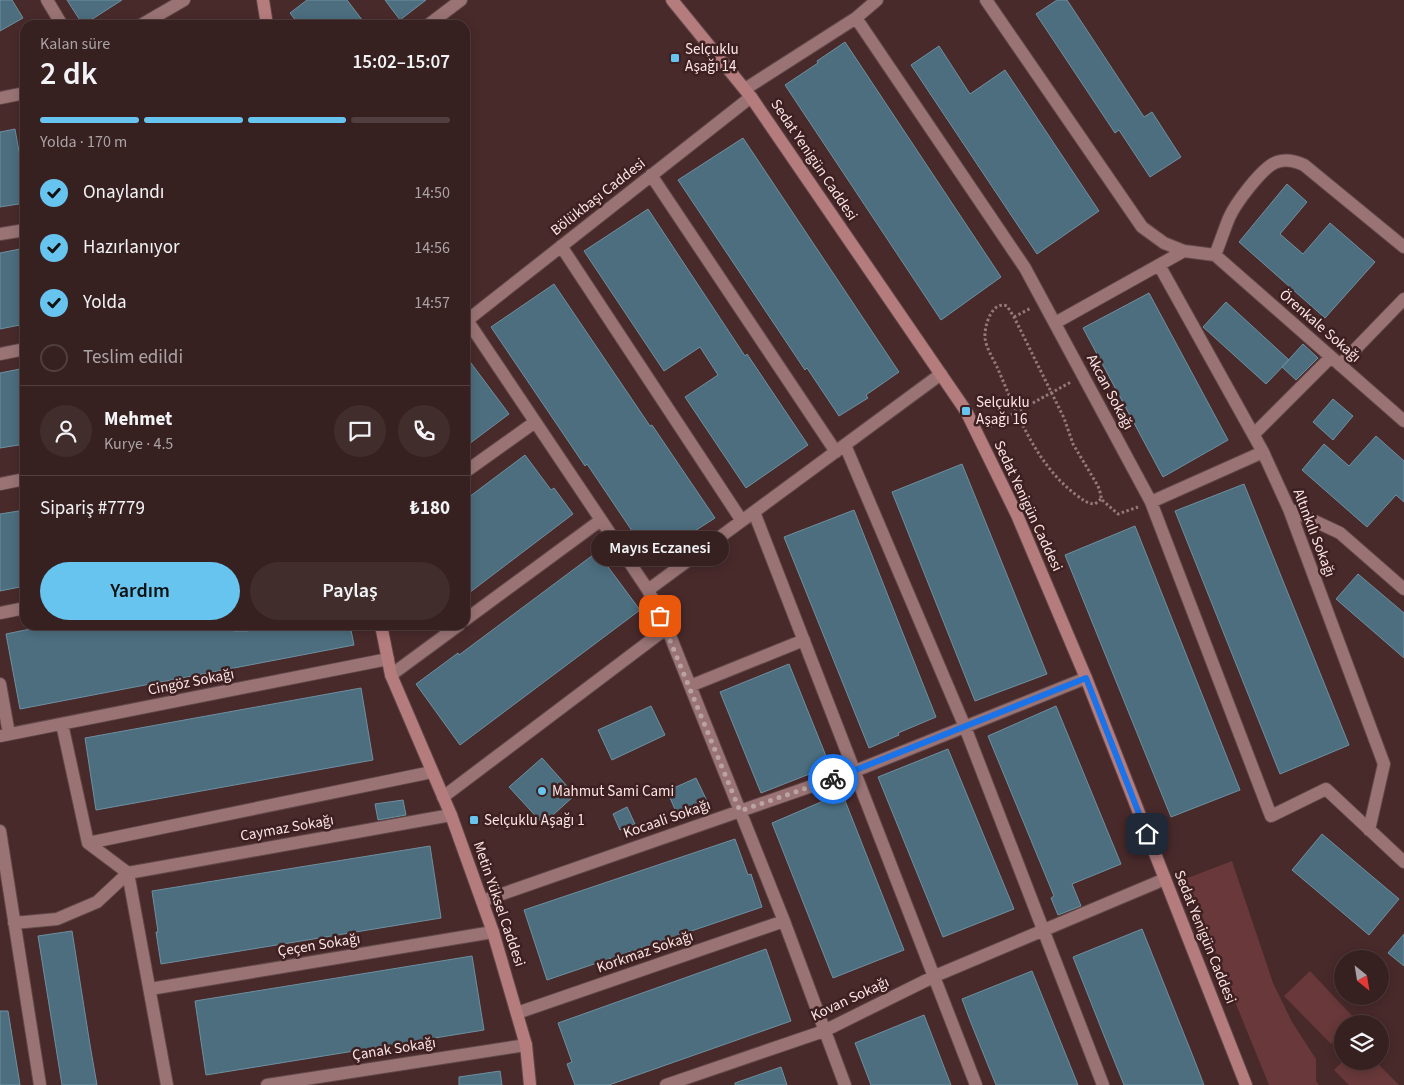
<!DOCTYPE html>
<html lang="tr">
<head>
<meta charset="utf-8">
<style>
	:root { --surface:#372020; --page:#422d2d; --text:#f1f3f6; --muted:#aaa3a5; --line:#513e3e; --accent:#66c4ef }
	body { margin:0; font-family:"Source Sans 3",sans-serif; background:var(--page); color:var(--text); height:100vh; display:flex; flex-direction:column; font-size:19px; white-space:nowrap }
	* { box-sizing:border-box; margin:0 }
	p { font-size:16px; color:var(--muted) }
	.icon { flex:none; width:28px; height:28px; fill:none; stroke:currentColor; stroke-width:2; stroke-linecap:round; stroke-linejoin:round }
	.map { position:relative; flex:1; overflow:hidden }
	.sheet { position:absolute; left:20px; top:20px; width:450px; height:610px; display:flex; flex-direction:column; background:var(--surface); border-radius:15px; box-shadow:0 2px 12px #0003,0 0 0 1px var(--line) }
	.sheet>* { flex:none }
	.needle { width:32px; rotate:150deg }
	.controls { position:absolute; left:1334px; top:950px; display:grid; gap:10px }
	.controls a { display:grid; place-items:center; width:55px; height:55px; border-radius:50%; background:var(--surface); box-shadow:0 2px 12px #0003,0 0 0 1px var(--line); font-size:25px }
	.pin { position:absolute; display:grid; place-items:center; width:42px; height:42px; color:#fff; margin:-21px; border-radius:10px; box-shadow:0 2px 8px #0006 }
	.courier { position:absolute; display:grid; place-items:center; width:50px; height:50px; margin:-25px; border:4px solid #1a73e8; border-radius:50%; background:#fff; color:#222; box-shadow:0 1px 6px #0007 }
	.bubble { position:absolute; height:35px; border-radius:18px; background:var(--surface); box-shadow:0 2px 12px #0003,0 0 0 1px var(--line); font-size:16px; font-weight:600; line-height:35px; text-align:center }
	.head em { font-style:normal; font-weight:600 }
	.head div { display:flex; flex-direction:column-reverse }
	.head { display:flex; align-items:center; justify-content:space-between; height:85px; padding:0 20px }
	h1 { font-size:32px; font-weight:600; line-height:38px }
	.bar { display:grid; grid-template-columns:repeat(4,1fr); gap:8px 5px; align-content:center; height:60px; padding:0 20px }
	.bar i { height:6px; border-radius:4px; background:var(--line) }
	.bar .selected { background:var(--accent) }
	.bar p { grid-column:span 4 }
	.line { display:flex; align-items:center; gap:12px; padding:0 20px; border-top:1px solid var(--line) }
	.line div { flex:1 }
	.round { display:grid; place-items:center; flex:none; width:52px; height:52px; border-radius:26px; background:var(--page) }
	ol { padding:0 20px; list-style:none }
	li { display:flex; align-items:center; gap:15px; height:55px }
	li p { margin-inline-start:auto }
	li .icon { padding:5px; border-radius:50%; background:var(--accent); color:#111; stroke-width:4 }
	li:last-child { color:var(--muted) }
	li i { width:28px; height:28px; border:2px solid var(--line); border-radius:50% }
	.cta { display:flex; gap:10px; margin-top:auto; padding:10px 20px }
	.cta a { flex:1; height:58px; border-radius:30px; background:var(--accent); color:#111; font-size:20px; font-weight:600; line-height:58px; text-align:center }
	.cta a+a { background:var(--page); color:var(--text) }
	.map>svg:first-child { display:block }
	.green { fill:#68383a }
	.building { fill:#4c6e7f; stroke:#6d90a1 }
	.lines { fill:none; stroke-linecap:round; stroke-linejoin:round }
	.street-casing { stroke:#634849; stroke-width:14 }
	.secondary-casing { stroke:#634849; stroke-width:14 }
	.path { stroke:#947979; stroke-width:3; stroke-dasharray:2.5 2.5; stroke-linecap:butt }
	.street { stroke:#9a7475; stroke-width:12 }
	.secondary { stroke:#b57c7e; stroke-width:12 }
	.done { stroke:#bca3a3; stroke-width:5; stroke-dasharray:0 9 }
	.route { stroke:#1a73e8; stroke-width:6 }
	.poi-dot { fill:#66c4ef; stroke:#3e2021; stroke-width:2 }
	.labels { text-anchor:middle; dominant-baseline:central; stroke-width:5; stroke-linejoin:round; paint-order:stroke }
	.poi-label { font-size:15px; fill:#fae4e4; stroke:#3e2021; text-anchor:start }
	.street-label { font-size:15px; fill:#fae4e4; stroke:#3e2021 }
</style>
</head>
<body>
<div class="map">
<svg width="1404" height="1085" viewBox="0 0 1404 1085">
	<rect width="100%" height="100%" fill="#492a2b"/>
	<path class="green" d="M 1232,861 L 1273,983 L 1292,1022 L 1316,1059 L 1316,1081 L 1319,1085 L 1269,1085 L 1185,879 Z
		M 1310,971 L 1356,1020 L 1352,1024 L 1342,1024 L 1342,1033 L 1331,1044 L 1284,996 Z
		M 1343,1061 L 1375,1061 L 1399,1085 L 1349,1085 L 1334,1070 Z"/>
	<path class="building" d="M 0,0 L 12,0 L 23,18 L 0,31 Z
		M 67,0 L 122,0 L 83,25 Z
		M 307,0 L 347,0 L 366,25 L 299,25 L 290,13 Z
		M 385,0 L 426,0 L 400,20 Z
		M 1057,0 L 1067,0 L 1144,117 L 1152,112 L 1181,157 L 1150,177 L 1119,130 L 1115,133 L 1036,14 Z
		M 845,42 L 1001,277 L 941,320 L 785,85 L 818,63 L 817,61 Z
		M 939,46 L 970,94 L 1005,70 L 1099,211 L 1037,254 L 911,65 Z
		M 15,129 L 25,185 L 25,203 L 0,207 L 0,132 Z
		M 743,138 L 899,372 L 866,395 L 868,398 L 839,416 L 807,368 L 805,370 L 678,180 Z
		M 1287,184 L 1307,202 L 1280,234 L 1303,254 L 1330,223 L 1375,262 L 1325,318 L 1239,242 Z
		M 648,209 L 745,356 L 747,354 L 808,445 L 746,488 L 685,397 L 718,375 L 700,347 L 664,371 L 584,251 Z
		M 25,248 L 25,324 L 0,329 L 0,253 Z
		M 554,284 L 650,426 L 652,425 L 715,518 L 651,559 L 587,464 L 585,466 L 491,327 Z
		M 1149,293 L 1228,440 L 1163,477 L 1083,328 Z
		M 1226,302 L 1289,360 L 1266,384 L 1203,327 Z
		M 1303,344 L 1318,358 L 1296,380 L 1282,367 Z
		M 465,355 L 509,414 L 465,447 Z
		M 25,368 L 25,444 L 0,448 L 0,373 Z
		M 1333,399 L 1353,416 L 1333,440 L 1313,422 Z
		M 1376,436 L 1404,461 L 1404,502 L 1396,495 L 1367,527 L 1302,470 L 1324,444 L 1349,466 Z
		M 525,455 L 551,490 L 554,488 L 573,514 L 465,596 L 465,500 Z
		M 962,464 L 1047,674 L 975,701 L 892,492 Z
		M 1244,484 L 1349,745 L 1280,774 L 1175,511 Z
		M 25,510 L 25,586 L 0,591 L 0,514 Z
		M 854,510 L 936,717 L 898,733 L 899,735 L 869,748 L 784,537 Z
		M 1135,526 L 1240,790 L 1171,817 L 1065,555 Z
		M 597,552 L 640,610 L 460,745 L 416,684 L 458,653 L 459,655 Z
		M 1358,574 L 1404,613 L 1404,658 L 1336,599 Z
		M 50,625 L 232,625 L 233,631 L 247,631 L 276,625 L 350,625 L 354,645 L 20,709 L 6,634 Z
		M 789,664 L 830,766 L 761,793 L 720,692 Z
		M 361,688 L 373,760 L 96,810 L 85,738 Z
		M 651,706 L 665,735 L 612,760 L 598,730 Z
		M 1056,706 L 1121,864 L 1072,884 L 1081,906 L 1058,915 L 1051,898 L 1054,896 L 988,736 Z
		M 948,749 L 1014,909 L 943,937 L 878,777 Z
		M 542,758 L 575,795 L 543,824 L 509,787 Z
		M 696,778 L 707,801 L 677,814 L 667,791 Z
		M 842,793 L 904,950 L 833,978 L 772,823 Z
		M 403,800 L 406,815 L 378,820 L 375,804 Z
		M 627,807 L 635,824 L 620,830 L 613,814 Z
		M 1322,834 L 1399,899 L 1369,935 L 1292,870 Z
		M 735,839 L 748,875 L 751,874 L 762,907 L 547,980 L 524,910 Z
		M 430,846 L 441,918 L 161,964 L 156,932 L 158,932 L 152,891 Z
		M 1142,929 L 1194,1059 L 1204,1085 L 1124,1085 L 1103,1033 L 1073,957 Z
		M 72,931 L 90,1045 L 97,1085 L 62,1085 L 38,936 Z
		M 1404,934 L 1404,966 L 1388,953 Z
		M 766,949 L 791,1021 L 609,1085 L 575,1085 L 567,1064 L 572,1062 L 558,1023 Z
		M 472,956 L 484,1030 L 206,1075 L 195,1001 Z
		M 1032,971 L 1053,1023 L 1078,1085 L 996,1085 L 971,1023 L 962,999 Z
		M 0,1011 L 8,1011 L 20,1085 L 0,1085 Z
		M 924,1015 L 951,1085 L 871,1085 L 855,1043 Z
		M 781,1067 L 787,1085 L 735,1085 L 735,1083 Z
		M 500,1071 L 502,1085 L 459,1085 L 459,1077 Z"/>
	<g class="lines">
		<defs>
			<path id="street" d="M 47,0 L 62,25
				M 986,0 L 1142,227 L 1164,243 L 1184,251 L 1215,255
				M 856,18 L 1025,268 L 1151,502 L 1271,816 L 1326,789 L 1404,862
				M 141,25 L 184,0
				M 428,25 L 461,0
				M 745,89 L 856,18 L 877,0
				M 0,98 L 25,93
				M 651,175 L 836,452
				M 0,234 L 25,230
				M 561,246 L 742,521
				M 1215,255 C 1220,243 1224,230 1229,218 C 1235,204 1263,166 1277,162 C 1286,159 1295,161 1304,165 L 1404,247
				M 1215,255 L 1404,421
				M 1159,265 L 1263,452 L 1289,509 L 1384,764 L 1369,830
				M 467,320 L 648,590 L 667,628 L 784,921 L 845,1085
				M 465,322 L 751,97
				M 1055,323 L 1184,251
				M 0,354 L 25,349
				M 1340,365 L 1404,299
				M 1254,434 L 1331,357
				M 845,445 L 965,727 L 1103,1085
				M 465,472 L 535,422
				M 0,484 L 25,479
				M 1151,502 L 1263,452
				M 1289,509 L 1340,533 L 1404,589
				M 754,512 L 976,1085
				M 648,590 L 941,374
				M 0,613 L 25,608
				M 465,620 L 601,520
				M 391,675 L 459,625
				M 0,684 L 9,734
				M 690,686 L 804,640
				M 62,724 L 88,843 L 128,873 L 167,1085
				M 0,736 L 388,659
				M 443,797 L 667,628
				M 0,831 L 40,1085
				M 88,843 L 432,772
				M 128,873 L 451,815
				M 482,901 L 855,771 L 1086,678
				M 14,923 L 57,919 L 97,902 L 128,873
				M 150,989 L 493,932
				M 517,1013 L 784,921
				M 267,1085 L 526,1045
				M 666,1085 L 824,1031 L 935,976 L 1165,879"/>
			<path id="secondary" d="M 263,0 L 267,25
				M 672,0 L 751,97 L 966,411 L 1017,515 L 1086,678 L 1246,1085
				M 381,625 L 391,675 L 451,815 L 493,932 L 526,1045 L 530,1085"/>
		</defs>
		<use href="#street" class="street-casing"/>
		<use href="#secondary" class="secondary-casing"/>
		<path class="path" d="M 1014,317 L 1031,308
			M 989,427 L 1071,382
			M 1101,499 L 1095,504 C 1087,504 1082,499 1075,494 C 1036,464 1017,414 998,369 C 994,360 986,348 985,338 C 984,326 992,300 1007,306 L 1014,317 L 1064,418 L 1073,444 L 1098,486 L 1101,495 L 1101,499 L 1118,514 L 1138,507"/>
		<use href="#street" class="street"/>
		<use href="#secondary" class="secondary"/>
	</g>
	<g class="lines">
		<path class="done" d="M 660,616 L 740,811 L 833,779"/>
		<path class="route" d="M 833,779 L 1086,678 L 1147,834"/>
	</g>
	<g class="poi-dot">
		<rect x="670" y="53" width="10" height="10" rx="2.5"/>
		<rect x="961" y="406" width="10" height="10" rx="2.5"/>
		<circle cx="542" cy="791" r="5"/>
		<rect x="469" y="815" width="10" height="10" rx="2.5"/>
	</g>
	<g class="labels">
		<g class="poi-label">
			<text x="685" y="49">Selçuklu<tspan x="685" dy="17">Aşağı 14</tspan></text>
			<text x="976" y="402">Selçuklu<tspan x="976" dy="17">Aşağı 16</tspan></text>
			<text x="552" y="791">Mahmut Sami Cami</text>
			<text x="484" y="820">Selçuklu Aşağı 1</text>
		</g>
		<g class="street-label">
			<text transform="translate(814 160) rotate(56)">Sedat Yenigün Caddesi</text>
			<text transform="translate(598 197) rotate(-38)">Bölükbaşı Caddesi</text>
			<text transform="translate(1320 326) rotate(41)">Örenkale Sokağı</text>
			<text transform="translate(1110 392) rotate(62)">Akcan Sokağı</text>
			<text transform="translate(1028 506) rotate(65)">Sedat Yenigün Caddesi</text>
			<text transform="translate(1314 533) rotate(69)">Altınkılı Sokağı</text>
			<text transform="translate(191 682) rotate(-11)">Cingöz Sokağı</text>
			<text transform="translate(667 819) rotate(-19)">Kocaali Sokağı</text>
			<text transform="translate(287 828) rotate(-10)">Caymaz Sokağı</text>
			<text transform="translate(499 904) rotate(71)">Metin Yüksel Caddesi</text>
			<text transform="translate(1205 937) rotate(68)">Sedat Yenigün Caddesi</text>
			<text transform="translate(319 945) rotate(-9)">Çeçen Sokağı</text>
			<text transform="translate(645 952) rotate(-19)">Korkmaz Sokağı</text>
			<text transform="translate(850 999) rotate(-25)">Kovan Sokağı</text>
			<text transform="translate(394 1049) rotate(-9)">Çanak Sokağı</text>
		</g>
	</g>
</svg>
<div class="controls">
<a><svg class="needle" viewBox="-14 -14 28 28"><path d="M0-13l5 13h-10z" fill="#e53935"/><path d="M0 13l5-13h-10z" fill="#aaa3a5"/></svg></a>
<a><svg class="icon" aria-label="layers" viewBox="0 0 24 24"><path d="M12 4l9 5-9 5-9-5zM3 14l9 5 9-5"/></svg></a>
</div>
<div class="pin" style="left:660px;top:616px;background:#ea580c"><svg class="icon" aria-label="bag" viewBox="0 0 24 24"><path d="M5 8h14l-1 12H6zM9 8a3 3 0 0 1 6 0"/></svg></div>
<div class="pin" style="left:1147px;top:834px;background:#1f2937"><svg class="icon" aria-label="home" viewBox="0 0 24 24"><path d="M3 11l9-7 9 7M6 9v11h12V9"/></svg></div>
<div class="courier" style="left:833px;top:779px"><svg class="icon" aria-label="bike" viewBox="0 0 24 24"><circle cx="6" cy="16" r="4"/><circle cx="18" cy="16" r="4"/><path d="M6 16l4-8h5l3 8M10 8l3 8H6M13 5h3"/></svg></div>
<div class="bubble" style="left:591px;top:531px;width:138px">Mayıs Eczanesi</div>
<section class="sheet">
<div class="head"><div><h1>2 dk</h1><p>Kalan süre</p></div><em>15:02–15:07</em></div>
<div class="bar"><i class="selected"></i><i class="selected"></i><i class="selected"></i><i></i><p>Yolda · 170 m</p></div>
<ol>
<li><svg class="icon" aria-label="check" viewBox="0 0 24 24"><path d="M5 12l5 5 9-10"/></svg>Onaylandı<p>14:50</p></li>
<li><svg class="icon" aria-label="check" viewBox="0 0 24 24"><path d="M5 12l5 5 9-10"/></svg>Hazırlanıyor<p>14:56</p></li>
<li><svg class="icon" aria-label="check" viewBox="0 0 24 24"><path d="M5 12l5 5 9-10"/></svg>Yolda<p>14:57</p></li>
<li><i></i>Teslim edildi</li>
</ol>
<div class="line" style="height:90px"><a class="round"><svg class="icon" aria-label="person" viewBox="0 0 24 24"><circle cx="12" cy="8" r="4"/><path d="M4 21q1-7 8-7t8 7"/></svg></a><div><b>Mehmet</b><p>Kurye · 4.5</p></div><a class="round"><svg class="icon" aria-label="chat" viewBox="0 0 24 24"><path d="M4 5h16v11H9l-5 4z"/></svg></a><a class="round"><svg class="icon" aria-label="phone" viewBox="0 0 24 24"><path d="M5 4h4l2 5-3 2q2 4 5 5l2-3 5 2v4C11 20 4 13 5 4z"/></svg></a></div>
<div class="line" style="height:65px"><div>Sipariş #7779</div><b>₺180</b></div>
<div class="cta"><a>Yardım</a><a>Paylaş</a></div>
</section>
</div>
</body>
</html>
